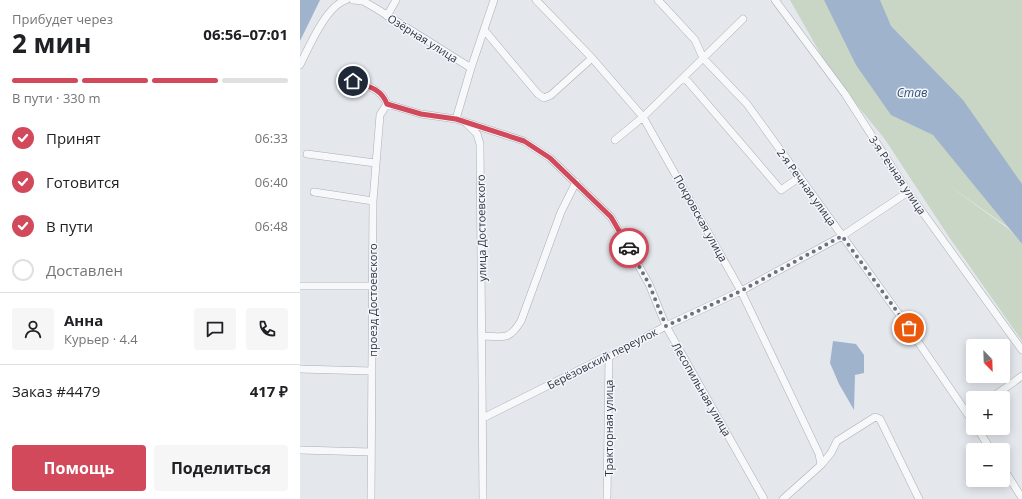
<!DOCTYPE html>
<html lang="ru">
<head>
<meta charset="utf-8">
<style>
	:root { --surface:#fff; --page:#f6f6f6; --text:#202124; --muted:#757577; --line:#e0e0e0; --accent:#d1495b }
	body { margin:0; font-family:"Open Sans",sans-serif; background:var(--page); color:var(--text); height:100vh; display:flex; flex-direction:column; font-size:15px; white-space:nowrap }
	* { box-sizing:border-box; margin:0 }
	p { font-size:13px; color:var(--muted) }
	.icon { flex:none; width:22px; height:22px; fill:none; stroke:currentColor; stroke-width:2; stroke-linecap:round; stroke-linejoin:round }
	.map { position:relative; flex:1; overflow:hidden }
	.sheet { display:flex; flex-direction:column; background:var(--surface); width:300px }
	.sheet>* { flex:none }
	.needle { width:26px; rotate:157deg }
	.tools { position:absolute; left:666px; top:339px; display:grid; gap:8px }
	.tools a { display:grid; place-items:center; width:44px; height:44px; border-radius:4px; background:var(--surface); box-shadow:0 2px 10px #0003; font-size:20px }
	.pin { position:absolute; display:grid; place-items:center; width:34px; height:34px; color:#fff; margin:-17px; border:2px solid #fff; border-radius:50%; box-shadow:0 1px 4px #0007 }
	.courier { position:absolute; display:grid; place-items:center; width:40px; height:40px; margin:-20px; border:3px solid #d1495b; border-radius:50%; background:#fff; color:#222; box-shadow:0 1px 5px #0007 }
	.summary em { font-style:normal; font-weight:700 }
	.summary div { display:flex; flex-direction:column-reverse }
	.summary { display:flex; align-items:center; justify-content:space-between; height:68px; padding:0 12px }
	h1 { font-size:26px; font-weight:700; line-height:30px }
	.bar { display:grid; grid-template-columns:repeat(4,1fr); gap:6px 4px; align-content:center; height:48px; padding:0 12px }
	.bar i { height:5px; border-radius:3px; background:var(--line) }
	.bar .on { background:var(--accent) }
	.bar p { grid-column:span 4 }
	.line { display:flex; align-items:center; gap:10px; padding:0 12px; border-top:1px solid var(--line) }
	.line div { flex:1 }
	.round { display:grid; place-items:center; flex:none; width:42px; height:42px; border-radius:4px; background:var(--page) }
	ol { padding:0 12px; list-style:none }
	li { display:flex; align-items:center; gap:12px; height:44px }
	li p { margin-inline-start:auto }
	li .icon { padding:4px; border-radius:50%; background:var(--accent); color:#fff; stroke-width:4 }
	li:last-child { color:var(--muted) }
	li i { width:22px; height:22px; border:2px solid var(--line); border-radius:50% }
	.button { display:flex; gap:8px; margin-top:auto; padding:8px 12px }
	.button a { flex:1; height:46px; border-radius:4px; background:var(--accent); color:#fff; font-size:16px; font-weight:700; line-height:46px; text-align:center }
	.button a+a { background:var(--page); color:var(--text) }
	main { display:flex; flex:1; min-height:0 }
	.map>svg:first-child { display:block }
	.green { fill:#c9d6c5 }
	.water { fill:#9fb4cc }
	.lines { fill:none; stroke-linecap:round; stroke-linejoin:round }
	.street-casing { stroke:#a9aeb7; stroke-width:8 }
	.street { stroke:#f7f8fa; stroke-width:7 }
	.done { stroke:#6c737f; stroke-width:4; stroke-dasharray:0 7.2 }
	.route { stroke:#d1495b; stroke-width:5 }
	.labels { text-anchor:middle; dominant-baseline:central; stroke-width:3; stroke-linejoin:round; paint-order:stroke }
	.street-label { font-size:11px; fill:#2b3445; stroke:#f4f6f9 }
	.water-label { font-size:12px; font-style:italic; fill:#34527a; stroke:#f4f6f9 }
</style>
</head>
<body>
<main>
<section class="sheet">
<div class="summary"><div><h1>2 мин</h1><p>Прибудет через</p></div><em>06:56–07:01</em></div>
<div class="bar"><i class="on"></i><i class="on"></i><i class="on"></i><i></i><p>В пути · 330 m</p></div>
<ol>
<li><svg class="icon" aria-label="check" viewBox="0 0 24 24"><path d="M5 12l5 5 9-10"/></svg>Принят<p>06:33</p></li>
<li><svg class="icon" aria-label="check" viewBox="0 0 24 24"><path d="M5 12l5 5 9-10"/></svg>Готовится<p>06:40</p></li>
<li><svg class="icon" aria-label="check" viewBox="0 0 24 24"><path d="M5 12l5 5 9-10"/></svg>В пути<p>06:48</p></li>
<li><i></i>Доставлен</li>
</ol>
<div class="line" style="height:72px"><a class="round"><svg class="icon" aria-label="person" viewBox="0 0 24 24"><circle cx="12" cy="8" r="4"/><path d="M4 21q1-7 8-7t8 7"/></svg></a><div><b>Анна</b><p>Курьер · 4.4</p></div><a class="round"><svg class="icon" aria-label="chat" viewBox="0 0 24 24"><path d="M4 5h16v11H9l-5 4z"/></svg></a><a class="round"><svg class="icon" aria-label="phone" viewBox="0 0 24 24"><path d="M5 4h4l2 5-3 2q2 4 5 5l2-3 5 2v4C11 20 4 13 5 4z"/></svg></a></div>
<div class="line" style="height:52px"><div>Заказ #4479</div><b>417 ₽</b></div>
<div class="button"><a>Помощь</a><a>Поделиться</a></div>
</section>
<div class="map">
<svg width="722" height="499" viewBox="0 0 722 499">
	<rect width="100%" height="100%" fill="#e4e7ec"/>
	<path class="green" d="M 490,0 L 722,0 L 722,237 L 644,182 L 710,230 L 722,244 L 722,341 L 649,237 L 584,138 L 533,76 Z"/>
	<path class="water" d="M 0,0 L 20,0 L 0,41 Z
		M 524,0 L 580,0 L 591,26 L 663,100 L 722,184 L 722,244 L 633,135 L 591,115 L 556,65 Z
		M 533,341 L 556,344 L 564,355 L 564,373 L 555,375 L 554,410 L 539,384 L 530,363 Z"/>
	<g class="lines">
		<defs>
			<path id="street" d="M 53,0 L 63,1 L 77,9 L 171,68
				M 236,0 L 292,58 L 343,117 L 441,291 L 519,454 L 521,465
				M 358,0 L 395,40 L 403,58 L 447,104 L 601,317 L 673,422
				M 475,0 L 545,94 L 608,192 L 722,350
				M 87,16 L 96,0
				M 185,31 L 238,94 L 244,98 L 251,95 L 292,58
				M 0,65 C 9,47 26,6 46,0
				M 40,77 C 57,83 80,85 87,104 L 121,114 L 156,119 L 224,141 L 250,158 L 311,217 L 349,284 L 366,326 L 464,499
				M 384,77 L 481,190 L 500,177
				M 156,119 L 171,68 L 194,0
				M 167,124 L 177,134 L 180,144 L 183,499
				M 315,140 L 343,117 L 443,19
				M 7,154 L 75,163
				M 14,192 L 73,201
				M 0,286 L 72,286
				M 183,336 C 203,336 208,342 221,321 L 261,212 L 276,182
				M 0,369 L 71,371
				M 691,398 L 722,376
				M 183,418 L 307,356 L 309,357 L 366,326 L 441,291 L 542,236 L 608,192
				M 677,428 L 691,450
				M 0,450 L 71,452
				M 703,468 L 722,498
				M 71,499 L 73,201 L 80,115 L 87,104
				M 307,499 L 309,357
				M 483,499 L 521,465 L 531,453 L 537,441 L 575,417 L 580,419 L 619,499"/>
		</defs>
		<use href="#street" class="street-casing"/>
		<use href="#street" class="street"/>
	</g>
	<g class="lines">
		<path class="done" d="M 329,248 L 349,284 L 366,326 L 441,291 L 542,236 L 609,328"/>
		<path class="route" d="M 53,81 C 67,86 81,88 87,104 L 121,114 L 156,119 L 224,141 L 250,158 L 311,217 L 329,248"/>
	</g>
	<g class="labels">
		<g class="street-label">
			<text transform="translate(123 38) rotate(32)">Озёрная улица</text>
			<text transform="translate(598 175) rotate(56)">3-я Речная улица</text>
			<text transform="translate(507 187) rotate(54)">2-я Речная улица</text>
			<text transform="translate(401 218) rotate(61)">Покровская улица</text>
			<text transform="translate(181 228) rotate(-91)">улица Достоевского</text>
			<text transform="translate(72 300) rotate(-90)">проезд Достоевского</text>
			<text transform="translate(302 358) rotate(-27)">Берёзовский переулок</text>
			<text transform="translate(402 389) rotate(60)">Лесопильная улица</text>
			<text transform="translate(308 428) rotate(-90)">Тракторная улица</text>
		</g>
		<g class="water-label">
			<text x="612" y="92">Став</text>
		</g>
	</g>
</svg>
<div class="tools">
<a><svg class="needle" viewBox="-14 -14 28 28"><path d="M0-13l5 13h-10z" fill="#e53935"/><path d="M0 13l5-13h-10z" fill="#757577"/></svg></a>
<a>+</a>
<a>−</a>
</div>
<div class="pin" style="left:609px;top:328px;background:#ea580c"><svg class="icon" aria-label="bag" viewBox="0 0 24 24"><path d="M5 8h14l-1 12H6zM9 8a3 3 0 0 1 6 0"/></svg></div>
<div class="pin" style="left:53px;top:81px;background:#1f2937"><svg class="icon" aria-label="home" viewBox="0 0 24 24"><path d="M3 11l9-7 9 7M6 9v11h12V9"/></svg></div>
<div class="courier" style="left:329px;top:248px"><svg class="icon" aria-label="car" viewBox="0 0 24 24"><path d="M5 17H2v-5l4-1 3-4h7l3 4 3 1v5h-3M9 17h6M6 11h13"/><circle cx="7" cy="17" r="2"/><circle cx="17" cy="17" r="2"/></svg></div>
</div>
</main>
</body>
</html>
